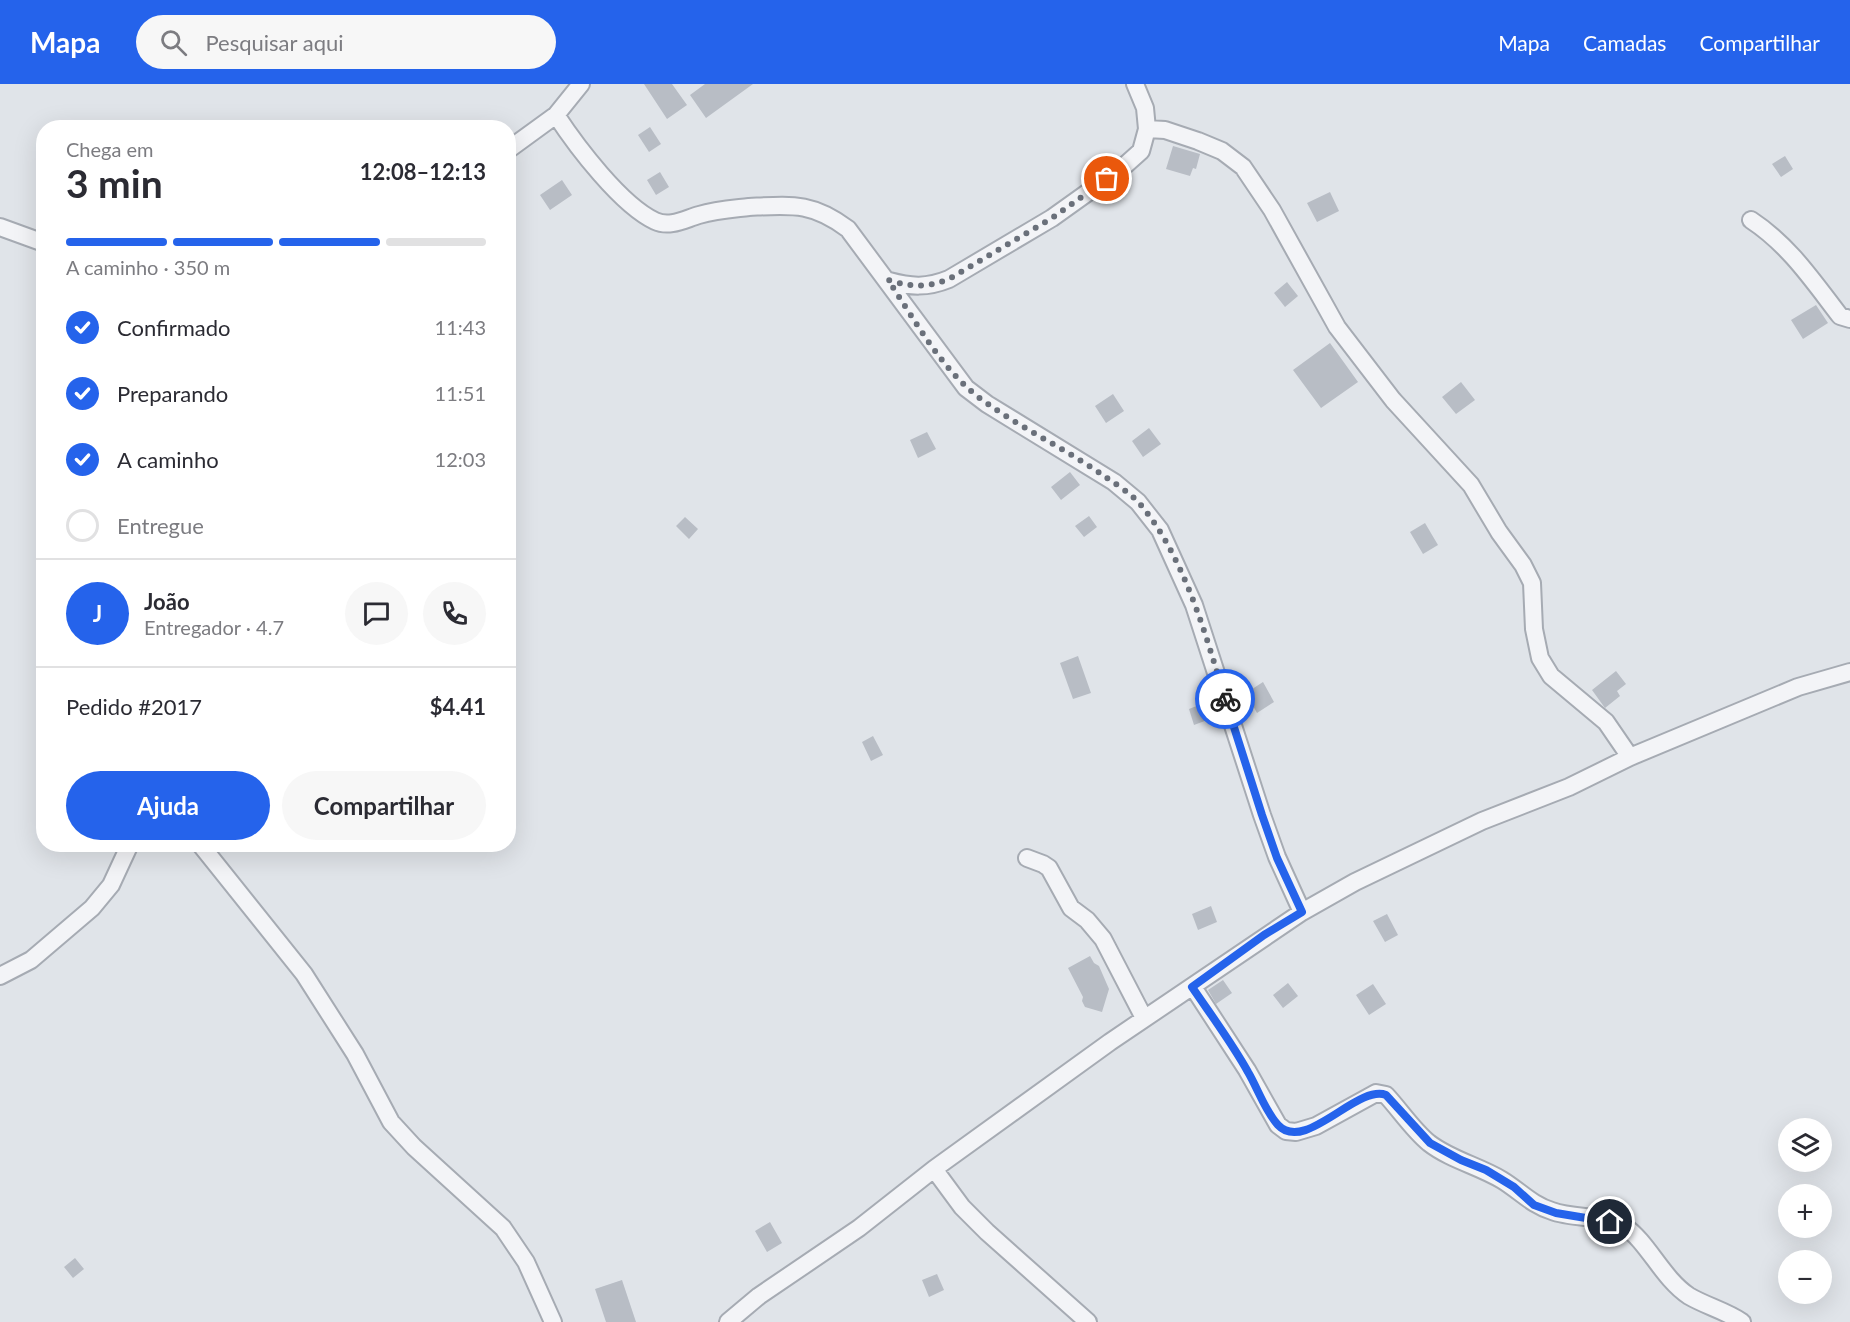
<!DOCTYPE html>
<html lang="pt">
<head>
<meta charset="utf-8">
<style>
	:root { --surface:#fff; --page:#f7f7f7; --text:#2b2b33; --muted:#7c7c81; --line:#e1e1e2; --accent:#2563eb }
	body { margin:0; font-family:Lato,sans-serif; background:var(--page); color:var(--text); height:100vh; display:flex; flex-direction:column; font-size:22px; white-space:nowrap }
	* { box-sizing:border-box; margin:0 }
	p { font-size:20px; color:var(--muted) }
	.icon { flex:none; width:33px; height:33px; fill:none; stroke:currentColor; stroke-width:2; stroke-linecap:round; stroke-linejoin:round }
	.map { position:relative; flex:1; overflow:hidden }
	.side { position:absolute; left:36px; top:36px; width:480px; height:732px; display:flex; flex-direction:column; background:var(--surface); border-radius:24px; box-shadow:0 6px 24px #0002 }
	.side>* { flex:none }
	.tools { position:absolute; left:1778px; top:1034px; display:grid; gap:12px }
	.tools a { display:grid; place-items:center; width:54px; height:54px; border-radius:50%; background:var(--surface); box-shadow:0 6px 24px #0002; font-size:30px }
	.pin { position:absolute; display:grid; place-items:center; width:51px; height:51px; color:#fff; margin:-26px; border:3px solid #fff; border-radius:50%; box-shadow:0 2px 6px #0007 }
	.courier { position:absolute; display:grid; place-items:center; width:60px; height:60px; margin:-30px; border:4px solid #2563eb; border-radius:50%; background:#fff; color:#222; box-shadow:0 2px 8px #0007 }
	.head em { font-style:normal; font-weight:700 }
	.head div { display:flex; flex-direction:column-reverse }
	.head { display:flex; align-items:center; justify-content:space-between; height:102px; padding:0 30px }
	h1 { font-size:39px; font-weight:700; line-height:45px }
	.bar { display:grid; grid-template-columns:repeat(4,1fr); gap:9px 6px; align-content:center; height:72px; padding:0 30px }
	.bar i { height:8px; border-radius:4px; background:var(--line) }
	.bar .current { background:var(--accent) }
	.bar p { grid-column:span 4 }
	.line { display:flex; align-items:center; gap:15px; padding:0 30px; border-top:2px solid var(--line) }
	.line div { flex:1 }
	.round { display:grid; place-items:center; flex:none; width:63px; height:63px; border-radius:32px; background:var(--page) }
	ol { padding:0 30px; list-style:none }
	li { display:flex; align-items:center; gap:18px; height:66px }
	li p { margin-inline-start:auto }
	li .icon { padding:6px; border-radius:50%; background:var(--accent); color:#fff; stroke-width:4 }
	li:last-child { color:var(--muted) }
	li i { width:33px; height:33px; border:3px solid var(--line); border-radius:50% }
	.cta { display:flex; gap:12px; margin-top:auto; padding:12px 30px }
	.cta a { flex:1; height:69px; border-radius:36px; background:var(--accent); color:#fff; font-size:24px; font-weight:700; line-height:69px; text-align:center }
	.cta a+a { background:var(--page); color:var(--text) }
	header { display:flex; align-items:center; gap:36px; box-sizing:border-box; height:84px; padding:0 30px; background:var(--accent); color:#fff }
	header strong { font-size:28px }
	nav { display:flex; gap:33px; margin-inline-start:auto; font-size:21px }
	.search { width:420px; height:54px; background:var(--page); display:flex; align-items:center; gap:15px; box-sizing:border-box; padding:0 21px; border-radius:33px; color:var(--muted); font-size:22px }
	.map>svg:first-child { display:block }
	.building { fill:#b8bdc5 }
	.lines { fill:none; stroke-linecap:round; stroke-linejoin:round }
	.street-casing { stroke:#a6abb3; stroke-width:20 }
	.street { stroke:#f3f4f7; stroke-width:16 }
	.done { stroke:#6a707a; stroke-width:6; stroke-dasharray:0 10.8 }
	.route { stroke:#2563eb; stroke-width:8 }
</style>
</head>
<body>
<header>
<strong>Mapa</strong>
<div class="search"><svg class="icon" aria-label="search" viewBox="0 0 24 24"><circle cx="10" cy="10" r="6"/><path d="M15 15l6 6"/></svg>Pesquisar aqui</div>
<nav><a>Mapa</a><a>Camadas</a><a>Compartilhar</a></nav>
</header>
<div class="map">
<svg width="1850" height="1238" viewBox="0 0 1850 1238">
	<rect width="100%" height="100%" fill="#e0e4e9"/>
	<path class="building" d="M 644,0 L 672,0 L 687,21 L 667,35 Z
		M 705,0 L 753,0 L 706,34 L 690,11 Z
		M 650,43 L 661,60 L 649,68 L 638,51 Z
		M 1173,62 L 1200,70 L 1196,85 L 1193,84 L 1190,92 L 1166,85 Z
		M 1785,72 L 1793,85 L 1781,93 L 1772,80 Z
		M 660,88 L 669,103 L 656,111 L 647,96 Z
		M 562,96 L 572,111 L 550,126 L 540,111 Z
		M 1330,108 L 1339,127 L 1317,138 L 1307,119 Z
		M 1287,198 L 1298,212 L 1285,223 L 1274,209 Z
		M 1816,221 L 1828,239 L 1803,255 L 1791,236 Z
		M 1330,259 L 1358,298 L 1321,324 L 1293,286 Z
		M 1461,298 L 1475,316 L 1456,330 L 1442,313 Z
		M 1113,310 L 1124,327 L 1106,339 L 1095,322 Z
		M 1149,344 L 1161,360 L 1143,373 L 1132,357 Z
		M 927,348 L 936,365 L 918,374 L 910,356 Z
		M 1070,388 L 1080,401 L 1061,416 L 1051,403 Z
		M 1089,432 L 1097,443 L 1084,453 L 1075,442 Z
		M 685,433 L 698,445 L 689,455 L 676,442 Z
		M 1425,439 L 1438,461 L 1423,470 L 1410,448 Z
		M 1078,572 L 1091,609 L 1073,615 L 1060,579 Z
		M 1616,587 L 1626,600 L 1617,607 L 1620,612 L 1605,624 L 1592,606 Z
		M 1263,598 L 1274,618 L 1257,629 L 1246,609 Z
		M 1204,619 L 1210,635 L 1194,641 L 1189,625 Z
		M 873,652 L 883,671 L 871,677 L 862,658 Z
		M 1211,822 L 1217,838 L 1198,846 L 1192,830 Z
		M 1387,830 L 1398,851 L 1385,858 L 1373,837 Z
		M 1090,872 L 1094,879 L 1099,882 L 1109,905 L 1102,928 L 1085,923 L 1082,917 L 1083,913 L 1068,884 Z
		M 1223,896 L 1232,909 L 1216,920 L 1208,906 Z
		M 1288,899 L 1298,912 L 1283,924 L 1273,911 Z
		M 1373,900 L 1386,920 L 1369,931 L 1356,911 Z
		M 770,1138 L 782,1159 L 767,1168 L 755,1147 Z
		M 75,1174 L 84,1185 L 73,1194 L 64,1183 Z
		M 937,1190 L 944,1206 L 929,1213 L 922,1196 Z
		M 622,1196 L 636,1238 L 606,1238 L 595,1205 Z"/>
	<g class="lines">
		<defs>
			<path id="street" d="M 556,31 C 577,63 621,121 655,137 C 670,144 685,135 699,131 C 716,126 732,125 749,123 C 792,121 812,118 848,145 L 966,304 L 987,320 L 1114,398 L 1138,418 L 1160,446 L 1194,521 L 1262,731 L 1277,773 L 1302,828
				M 1147,45 L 1165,46 L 1198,57 L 1222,67 L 1243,83 L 1272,126 L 1337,243 L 1393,316 L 1471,401 L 1499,448 L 1523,481 L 1532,499 L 1534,545 L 1540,574 L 1551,592 L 1606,638 L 1630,673
				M 508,66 L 556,31 L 581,0
				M 1751,136 C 1789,161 1813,197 1840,232 L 1850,235
				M 0,143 L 44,159
				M 889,197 C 911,203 927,204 949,195 L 1052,134 L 1122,84 L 1141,67 L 1147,45 L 1145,24 L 1135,0
				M 200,760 L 304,890 L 355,970 L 391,1038 L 414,1063 L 503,1144 L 526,1178 L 553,1238
				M 1027,774 L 1043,780 L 1049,784 L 1071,824 L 1087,836 L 1103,855 L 1144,934
				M 0,892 L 31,876 L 92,824 L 111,801 L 130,760
				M 1193,903 L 1247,986 L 1278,1041 L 1286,1047 L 1296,1048 L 1316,1042 L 1376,1009 L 1386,1011 C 1400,1026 1413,1046 1429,1059 C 1451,1076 1479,1082 1502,1096 C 1520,1107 1532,1121 1552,1127 C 1572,1135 1607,1131 1624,1142 C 1648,1158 1662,1194 1689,1212 C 1706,1222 1726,1227 1742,1238
				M 934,1085 L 962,1123 L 987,1148 L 1088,1238
				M 728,1238 L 759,1212 L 859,1144 L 934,1085 L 1110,958 L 1302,828 L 1355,798 L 1482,737 L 1569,703 L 1630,673 L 1798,603 L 1850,588"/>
		</defs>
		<use href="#street" class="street-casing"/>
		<use href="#street" class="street"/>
	</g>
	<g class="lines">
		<path class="done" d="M 1107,95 L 1052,134 L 949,195 C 927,204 911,203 888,196 C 917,239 944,291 988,320 C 1025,346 1067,366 1104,392 C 1116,400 1130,409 1140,420 C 1184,472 1206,551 1225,615"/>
		<path class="route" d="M 1225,615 L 1262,731 L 1277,774 L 1302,828 L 1264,851 L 1192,903 C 1211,931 1232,959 1248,988 C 1258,1005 1265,1027 1278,1041 C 1305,1070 1357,1000 1386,1011 L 1430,1059 L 1461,1076 L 1486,1086 L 1514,1103 L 1534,1121 L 1556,1129 L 1610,1138"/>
	</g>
</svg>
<div class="tools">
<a><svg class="icon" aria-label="layers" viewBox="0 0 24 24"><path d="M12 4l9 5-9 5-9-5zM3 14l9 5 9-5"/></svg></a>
<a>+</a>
<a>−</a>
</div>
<div class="pin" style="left:1107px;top:95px;background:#ea580c"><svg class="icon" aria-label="bag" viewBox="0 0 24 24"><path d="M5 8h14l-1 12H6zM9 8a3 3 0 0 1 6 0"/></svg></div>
<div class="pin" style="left:1610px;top:1138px;background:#1f2937"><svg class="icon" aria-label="home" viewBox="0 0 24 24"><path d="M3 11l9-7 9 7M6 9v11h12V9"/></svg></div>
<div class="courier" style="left:1225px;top:615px"><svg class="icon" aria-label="bike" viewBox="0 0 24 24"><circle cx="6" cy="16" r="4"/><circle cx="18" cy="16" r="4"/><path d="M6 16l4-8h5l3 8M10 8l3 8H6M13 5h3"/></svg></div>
<section class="side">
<div class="head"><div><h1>3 min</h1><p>Chega em</p></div><em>12:08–12:13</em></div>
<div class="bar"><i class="current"></i><i class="current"></i><i class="current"></i><i></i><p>A caminho · 350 m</p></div>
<ol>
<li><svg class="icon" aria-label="check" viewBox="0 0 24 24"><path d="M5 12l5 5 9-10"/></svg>Confirmado<p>11:43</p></li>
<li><svg class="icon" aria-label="check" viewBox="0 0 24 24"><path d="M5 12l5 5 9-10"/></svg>Preparando<p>11:51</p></li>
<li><svg class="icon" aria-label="check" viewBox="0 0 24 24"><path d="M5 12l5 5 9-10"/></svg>A caminho<p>12:03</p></li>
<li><i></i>Entregue</li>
</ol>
<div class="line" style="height:108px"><b class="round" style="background:var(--accent);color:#fff">J</b><div><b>João</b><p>Entregador · 4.7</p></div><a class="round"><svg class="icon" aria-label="chat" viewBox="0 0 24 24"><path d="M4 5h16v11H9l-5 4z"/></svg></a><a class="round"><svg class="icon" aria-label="phone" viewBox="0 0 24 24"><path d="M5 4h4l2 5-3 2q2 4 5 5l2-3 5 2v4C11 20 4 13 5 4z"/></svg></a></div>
<div class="line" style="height:78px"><div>Pedido #2017</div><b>$4.41</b></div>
<div class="cta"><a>Ajuda</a><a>Compartilhar</a></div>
</section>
</div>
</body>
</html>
